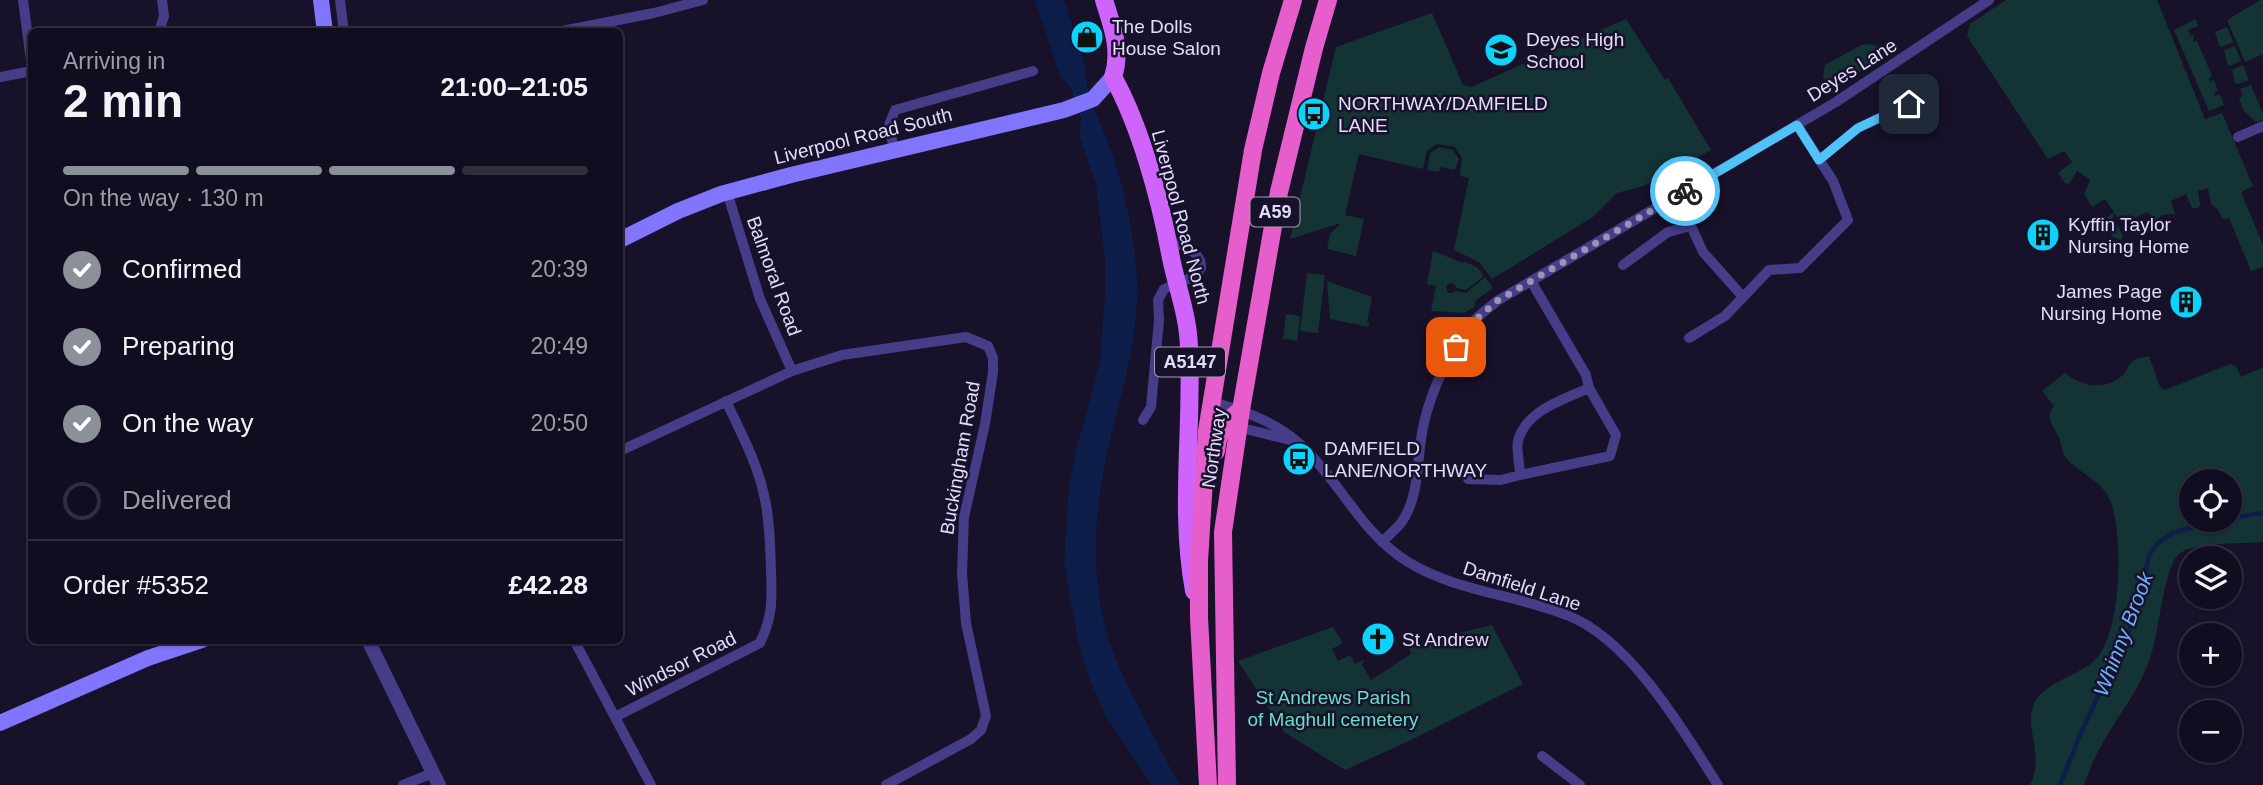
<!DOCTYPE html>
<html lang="en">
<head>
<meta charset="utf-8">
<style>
	:root { --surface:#110d20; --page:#1e1b2d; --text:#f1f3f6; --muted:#9c9ca5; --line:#302d3e; --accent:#8c9099 }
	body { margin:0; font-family:Helvetica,sans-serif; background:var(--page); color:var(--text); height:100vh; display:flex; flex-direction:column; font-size:26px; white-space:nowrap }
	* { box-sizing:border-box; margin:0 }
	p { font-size:23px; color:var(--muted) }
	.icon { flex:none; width:38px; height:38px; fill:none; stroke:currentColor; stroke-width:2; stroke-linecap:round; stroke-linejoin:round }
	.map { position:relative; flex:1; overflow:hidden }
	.side { position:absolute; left:28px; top:28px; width:595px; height:616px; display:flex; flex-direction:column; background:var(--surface); border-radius:10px; box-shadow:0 2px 5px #0004,0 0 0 2px var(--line) }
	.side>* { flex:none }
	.tools { position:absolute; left:2179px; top:469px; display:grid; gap:14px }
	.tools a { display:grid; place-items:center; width:63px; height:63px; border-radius:50%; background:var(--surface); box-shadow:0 2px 5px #0004,0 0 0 2px var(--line); font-size:35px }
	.pin { position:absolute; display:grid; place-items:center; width:60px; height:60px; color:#fff; margin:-30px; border-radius:14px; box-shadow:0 4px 10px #0006 }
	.courier { position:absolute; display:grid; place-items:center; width:70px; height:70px; margin:-35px; border:5px solid #4fc3f7; border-radius:50%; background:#fff; color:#222; box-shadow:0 2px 9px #0007 }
	.overview em { font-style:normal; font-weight:700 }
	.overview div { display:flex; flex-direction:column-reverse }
	.overview { display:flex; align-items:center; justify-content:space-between; height:119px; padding:0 35px }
	h1 { font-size:46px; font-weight:700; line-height:52px }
	.bar { display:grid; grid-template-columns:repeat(4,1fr); gap:10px 7px; align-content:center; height:84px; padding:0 35px }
	.bar i { height:9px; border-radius:5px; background:var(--line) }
	.bar .active { background:var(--accent) }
	.bar p { grid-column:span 4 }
	.line { display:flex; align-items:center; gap:18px; padding:0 35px; border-top:2px solid var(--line) }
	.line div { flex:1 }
	ol { padding:0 35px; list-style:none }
	li { display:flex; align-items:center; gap:21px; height:77px }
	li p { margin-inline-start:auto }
	li .icon { padding:7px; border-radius:50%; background:var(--accent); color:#fff; stroke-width:4 }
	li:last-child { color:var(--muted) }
	li i { width:38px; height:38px; border:4px solid var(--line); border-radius:50% }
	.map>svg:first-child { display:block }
	.green { fill:#143334; fill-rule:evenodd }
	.water { fill:#0c1e49 }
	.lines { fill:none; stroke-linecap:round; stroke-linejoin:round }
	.stream { stroke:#0c1e49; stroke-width:4.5 }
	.minor { stroke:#453d88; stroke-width:10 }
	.tertiary { stroke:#453d88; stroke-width:14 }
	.secondary { stroke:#8174fd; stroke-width:16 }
	.primary { stroke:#ce64fc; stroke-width:18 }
	.trunk { stroke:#e55ecc; stroke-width:18 }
	.done { stroke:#9b94b4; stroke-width:7; stroke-dasharray:0 12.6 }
	.route { stroke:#4fc3f7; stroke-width:9 }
	.labels { text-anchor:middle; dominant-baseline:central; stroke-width:5; stroke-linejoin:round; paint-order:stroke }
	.shield { fill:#17112a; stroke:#a59ebe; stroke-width:2 }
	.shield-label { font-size:18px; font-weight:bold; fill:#e2dbfe }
	.poi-label { font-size:19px; fill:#e2dbfe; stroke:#17112a; text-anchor:start }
	.street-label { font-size:19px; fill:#e2dbfe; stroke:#17112a }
	.park-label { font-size:19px; fill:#67dfc9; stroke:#17112a }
	.water-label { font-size:21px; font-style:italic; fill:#6baffd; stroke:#17112a }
</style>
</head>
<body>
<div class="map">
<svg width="2263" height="785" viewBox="0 0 2263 785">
	<rect width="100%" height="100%" fill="#17112a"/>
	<path class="green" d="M 2006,0 L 2157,0 L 2205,119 L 2222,113 L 2253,186 L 2241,192 L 2263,245 L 2263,267 L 2251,271 L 2229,218 L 2223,219 L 2218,210 L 2211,204 L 2208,188 L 2198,191 L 2200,205 L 2198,208 L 2192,208 L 2186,194 L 2171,201 L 2175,214 L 2162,215 L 2155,222 L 2148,212 L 2127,221 L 2119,219 L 2114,213 L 2112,221 L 2114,225 L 2118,225 L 2123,238 L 2120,240 L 2113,237 L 2102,221 L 2114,212 L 2105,199 L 2094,206 L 2091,205 L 2084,194 L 2090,180 L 2077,171 L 2069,184 L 2065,183 L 2058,173 L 2072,162 L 2064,151 L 2048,159 L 1967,36 L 1970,24 Z
		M 2260,0 L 2263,0 L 2263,54 L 2245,62 L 2227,20 Z
		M 1432,13 L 1463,85 L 1471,87 L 1626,19 L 1665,80 L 1668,78 L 1711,150 L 1644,186 L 1617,193 L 1593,217 L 1492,279 L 1479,262 L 1454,250 L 1469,178 L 1460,176 L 1462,158 L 1455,147 L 1437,144 L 1427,151 L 1423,169 L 1359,154 L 1345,215 L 1364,219 L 1356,256 L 1327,249 L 1330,234 L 1341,223 L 1290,239 L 1336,47 Z
		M 2196,19 L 2198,26 L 2188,30 L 2191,36 L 2194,35 L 2193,42 L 2197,41 L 2212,76 L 2209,78 L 2210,81 L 2214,80 L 2218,91 L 2214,93 L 2215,96 L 2220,94 L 2224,105 L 2209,111 L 2174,30 Z
		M 2227,27 L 2233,42 L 2222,47 L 2219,45 L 2215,32 Z
		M 1867,44 L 1875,45 L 1887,54 L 1831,90 L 1823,76 L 1825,65 L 1861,45 Z
		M 2235,46 L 2241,61 L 2230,66 L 2227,63 L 2224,50 Z
		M 2243,65 L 2249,80 L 2238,84 L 2235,83 L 2232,70 Z
		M 2251,85 L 2263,114 L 2263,120 L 2256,122 L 2244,111 L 2239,99 L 2243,95 L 2240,89 Z
		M 1439,147 L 1453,150 L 1459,159 L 1455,170 L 1441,167 L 1439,172 L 1427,170 L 1430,153 Z
		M 1433,251 L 1463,263 L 1464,261 L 1478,268 L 1484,276 L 1466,290 L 1456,288 L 1454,284 L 1450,283 L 1446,286 L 1448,293 L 1452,293 L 1456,291 L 1466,293 L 1485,277 L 1493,288 L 1476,300 L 1474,307 L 1464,313 L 1431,311 L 1436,286 L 1427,284 Z
		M 1307,273 L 1325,275 L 1318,333 L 1300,331 Z
		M 1327,281 L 1372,297 L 1367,322 L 1369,323 L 1369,327 L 1330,319 Z
		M 1286,314 L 1300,316 L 1297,341 L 1283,339 Z
		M 2149,356 L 2160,387 L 2165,390 L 2230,364 L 2236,366 L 2241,377 L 2263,367 L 2263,542 C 2242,544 2193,542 2179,554 C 2164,567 2159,630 2152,652 C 2142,687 2119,714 2101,746 C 2094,758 2089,772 2084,785 L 2030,785 C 2045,756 2025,730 2033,707 C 2040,684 2074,677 2092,663 C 2118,642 2121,567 2117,535 C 2116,522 2114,506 2107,494 C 2097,479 2078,472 2067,459 C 2061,452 2062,442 2057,434 C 2052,423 2045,417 2054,406 L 2042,391 L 2065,373 C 2082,387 2105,391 2123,375 C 2127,371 2128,364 2133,361 C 2137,357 2143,358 2149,356 ZM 2191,481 L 2230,481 L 2230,520 L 2191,520 Z
		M 1492,625 L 1523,684 L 1407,742 L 1345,770 L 1284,732 L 1238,661 L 1333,627 L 1343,643 L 1332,649 L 1338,661 L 1350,655 L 1355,664 L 1363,660 L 1364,662 L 1362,664 L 1371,680 L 1411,654 L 1409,648 L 1418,643 Z"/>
	<path class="water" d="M 1035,0 L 1064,0 L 1086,68 C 1085,99 1103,125 1112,153 C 1124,190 1133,228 1136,267 C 1142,328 1123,385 1109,444 C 1094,509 1089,578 1110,643 C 1120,673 1136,701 1150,729 C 1160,748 1169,767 1180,785 L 1152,785 L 1105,715 L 1089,678 L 1077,637 L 1064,563 L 1068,495 L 1074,459 L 1100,362 L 1105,293 L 1105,259 L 1096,184 L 1079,135 L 1081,119 L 1070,86 L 1061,78 Z"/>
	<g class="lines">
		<path class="stream" d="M 2230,518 L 2263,513
			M 2060,785 L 2080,735 L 2131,626 L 2140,601 L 2149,555 L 2156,545 L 2172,533 L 2219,520"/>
		<path class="minor" d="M 23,0 L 32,68
			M 340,0 L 344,32
			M 159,32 L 164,16 L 162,0
			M 557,32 L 654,13 L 703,0
			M 0,77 L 32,71
			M 2238,137 L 2263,126
			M 894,150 L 889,125 L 895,110 L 1033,71
			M 1819,160 L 1858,128 L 1909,104 L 1925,127
			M 727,192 L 760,299 L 792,371
			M 1623,265 L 1668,232 L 1691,226 L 1703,252 L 1743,297
			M 1531,281 L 1586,375 L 1589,388 L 1616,435 L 1610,456 L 1520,475 C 1520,465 1516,450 1518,441 C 1526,410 1563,400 1589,388
			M 1689,338 L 1725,316 L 1769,270 L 1800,268 L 1848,220 L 1833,181 L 1797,125
			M 1210,401 C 1247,412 1281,423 1308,452 C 1343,488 1364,535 1408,562 C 1457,592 1516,594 1569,616 C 1631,641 1683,730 1718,785
			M 1143,420 L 1151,407 L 1159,320 L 1158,300 L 1164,289 L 1195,276 L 1201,268 C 1202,250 1181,247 1168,239
			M 1234,426 L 1290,440
			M 620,451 L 792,371 L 842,355 L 966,337 L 988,346 L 993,358 L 993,372 L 985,424 L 964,517 L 962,573 L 966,623 L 986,716 L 981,730 L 971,739 L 886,785
			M 1468,479 L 1501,480 L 1520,475
			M 1382,542 C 1388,536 1395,530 1401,523 C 1421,496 1416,455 1424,423 C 1431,392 1451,346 1473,322 C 1480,314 1489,308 1497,301 L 1836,102 L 1989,0
			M 574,640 L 651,785
			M 615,717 L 760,643 C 773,616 772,600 771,570 C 770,546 770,520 764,495 C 757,462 740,431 726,401
			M 1542,756 L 1580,785
			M 403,785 L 433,773"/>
		<path class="tertiary" d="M 368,640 L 439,785"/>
		<path class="secondary" d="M 321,0 L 325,32
			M 620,240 L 678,211 L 721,194 L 791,175 L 1064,110 L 1093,99 L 1113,77
			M 0,723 L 148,658 L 202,640"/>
		<path class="primary" d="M 1104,0 C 1112,26 1122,50 1113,77 C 1140,125 1160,199 1170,253 C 1176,285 1188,314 1189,347 C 1193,429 1179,508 1194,591"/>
		<path class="trunk" d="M 1216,451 C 1219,428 1222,424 1241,410
			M 1208,785 L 1199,618 L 1199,561 L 1207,431 L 1253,150 L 1271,73 L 1293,0
			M 1227,785 L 1223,532 L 1241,410 L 1279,192 L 1314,48 L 1328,0"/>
	</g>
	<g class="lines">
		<path class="done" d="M 1456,347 L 1472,323 L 1497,301 L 1685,191"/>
		<path class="route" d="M 1685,191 L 1797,125 L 1819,160 L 1858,128 L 1909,104"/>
	</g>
	<defs>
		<symbol id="shop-disc" viewBox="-11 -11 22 22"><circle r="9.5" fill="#0bd3fb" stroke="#17112a"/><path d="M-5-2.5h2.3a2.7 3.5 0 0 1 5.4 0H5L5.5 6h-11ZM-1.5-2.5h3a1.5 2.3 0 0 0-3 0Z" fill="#111"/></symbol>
		<symbol id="school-disc" viewBox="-11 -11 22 22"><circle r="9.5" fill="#0bd3fb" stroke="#17112a"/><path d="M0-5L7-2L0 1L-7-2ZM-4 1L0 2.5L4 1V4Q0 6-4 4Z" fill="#111"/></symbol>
		<symbol id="bus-disc" viewBox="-11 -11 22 22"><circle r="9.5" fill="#0bd3fb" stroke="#17112a"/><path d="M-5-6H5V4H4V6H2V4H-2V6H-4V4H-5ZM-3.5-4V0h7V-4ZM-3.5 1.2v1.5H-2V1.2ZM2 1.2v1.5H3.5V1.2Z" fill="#111"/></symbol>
		<symbol id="building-disc" viewBox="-11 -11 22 22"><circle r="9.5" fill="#0bd3fb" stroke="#17112a"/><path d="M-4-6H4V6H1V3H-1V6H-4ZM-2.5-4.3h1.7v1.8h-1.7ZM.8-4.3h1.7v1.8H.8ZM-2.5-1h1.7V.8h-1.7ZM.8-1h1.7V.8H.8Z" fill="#111"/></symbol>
		<symbol id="church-disc" viewBox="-11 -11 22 22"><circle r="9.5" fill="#0bd3fb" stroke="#17112a"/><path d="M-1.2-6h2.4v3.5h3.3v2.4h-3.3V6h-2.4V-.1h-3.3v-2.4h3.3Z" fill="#111"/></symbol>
	</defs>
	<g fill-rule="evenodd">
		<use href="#shop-disc" x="1068" y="18" width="38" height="38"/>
		<use href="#school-disc" x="1482" y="31" width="38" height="38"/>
		<use href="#bus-disc" x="1295" y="95" width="38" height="38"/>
		<use href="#building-disc" x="2024" y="216" width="38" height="38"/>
		<use href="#building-disc" x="2167" y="283" width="38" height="38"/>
		<use href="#bus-disc" x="1280" y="440" width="38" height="38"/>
		<use href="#church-disc" x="1359" y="620" width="38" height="38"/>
	</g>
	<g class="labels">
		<g class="shield">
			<rect x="1250.5" y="197.5" width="49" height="29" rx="5"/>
			<rect x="1155" y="347.5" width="70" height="29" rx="5"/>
		</g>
		<g class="shield-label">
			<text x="1275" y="212">A59</text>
			<text x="1190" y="362">A5147</text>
		</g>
		<g class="poi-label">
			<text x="1112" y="26">The Dolls<tspan x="1112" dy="22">House Salon</tspan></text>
			<text x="1526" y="39">Deyes High<tspan x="1526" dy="22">School</tspan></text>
			<text x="1338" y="103">NORTHWAY/DAMFIELD<tspan x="1338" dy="22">LANE</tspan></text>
			<text x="2068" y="224">Kyffin Taylor<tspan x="2068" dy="22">Nursing Home</tspan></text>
			<text x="2162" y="291" text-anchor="end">James Page<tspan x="2162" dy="22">Nursing Home</tspan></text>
			<text x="1324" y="448">DAMFIELD<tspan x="1324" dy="22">LANE/NORTHWAY</tspan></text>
			<text x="1402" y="639">St Andrew</text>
		</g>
		<g class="street-label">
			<text transform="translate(1852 70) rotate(-32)">Deyes Lane</text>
			<text transform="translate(863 136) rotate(-14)">Liverpool Road South</text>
			<text transform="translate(1181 217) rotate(75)">Liverpool Road North</text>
			<text transform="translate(774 276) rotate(70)">Balmoral Road</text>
			<text transform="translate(1214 448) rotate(-82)">Northway</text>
			<text transform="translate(960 458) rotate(-80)">Buckingham Road</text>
			<text transform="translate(1522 586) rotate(18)">Damfield Lane</text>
			<text transform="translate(681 664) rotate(-27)">Windsor Road</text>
		</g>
		<g class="park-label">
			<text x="1333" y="697">St Andrews Parish<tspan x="1333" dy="22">of Maghull cemetery</tspan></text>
		</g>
		<g class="water-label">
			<text transform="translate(2123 634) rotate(-69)">Whinny Brook</text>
		</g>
	</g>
</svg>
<div class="tools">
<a><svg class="icon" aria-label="locate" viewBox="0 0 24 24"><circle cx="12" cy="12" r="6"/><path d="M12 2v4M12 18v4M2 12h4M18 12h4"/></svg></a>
<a><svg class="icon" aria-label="layers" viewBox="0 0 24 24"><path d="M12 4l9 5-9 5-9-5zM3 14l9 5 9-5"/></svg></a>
<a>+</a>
<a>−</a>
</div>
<div class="pin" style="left:1456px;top:347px;background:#ea580c"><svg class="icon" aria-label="bag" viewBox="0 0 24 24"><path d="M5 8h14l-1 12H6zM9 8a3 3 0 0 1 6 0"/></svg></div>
<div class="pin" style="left:1909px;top:104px;background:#1f2937"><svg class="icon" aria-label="home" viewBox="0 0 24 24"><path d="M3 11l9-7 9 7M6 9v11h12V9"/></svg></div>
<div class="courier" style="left:1685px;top:191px"><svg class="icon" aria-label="bike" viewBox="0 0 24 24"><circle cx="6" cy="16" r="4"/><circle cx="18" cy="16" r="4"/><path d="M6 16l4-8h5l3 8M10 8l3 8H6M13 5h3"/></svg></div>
<section class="side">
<div class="overview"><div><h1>2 min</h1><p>Arriving in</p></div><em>21:00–21:05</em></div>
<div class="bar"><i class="active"></i><i class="active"></i><i class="active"></i><i></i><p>On the way · 130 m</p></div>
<ol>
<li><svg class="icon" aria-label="check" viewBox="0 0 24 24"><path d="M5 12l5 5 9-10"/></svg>Confirmed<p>20:39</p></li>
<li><svg class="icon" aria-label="check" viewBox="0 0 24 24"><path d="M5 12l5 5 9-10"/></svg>Preparing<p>20:49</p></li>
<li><svg class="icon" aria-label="check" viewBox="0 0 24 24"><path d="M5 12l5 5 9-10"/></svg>On the way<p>20:50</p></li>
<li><i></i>Delivered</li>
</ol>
<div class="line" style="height:91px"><div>Order #5352</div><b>£42.28</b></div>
</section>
</div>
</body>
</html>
